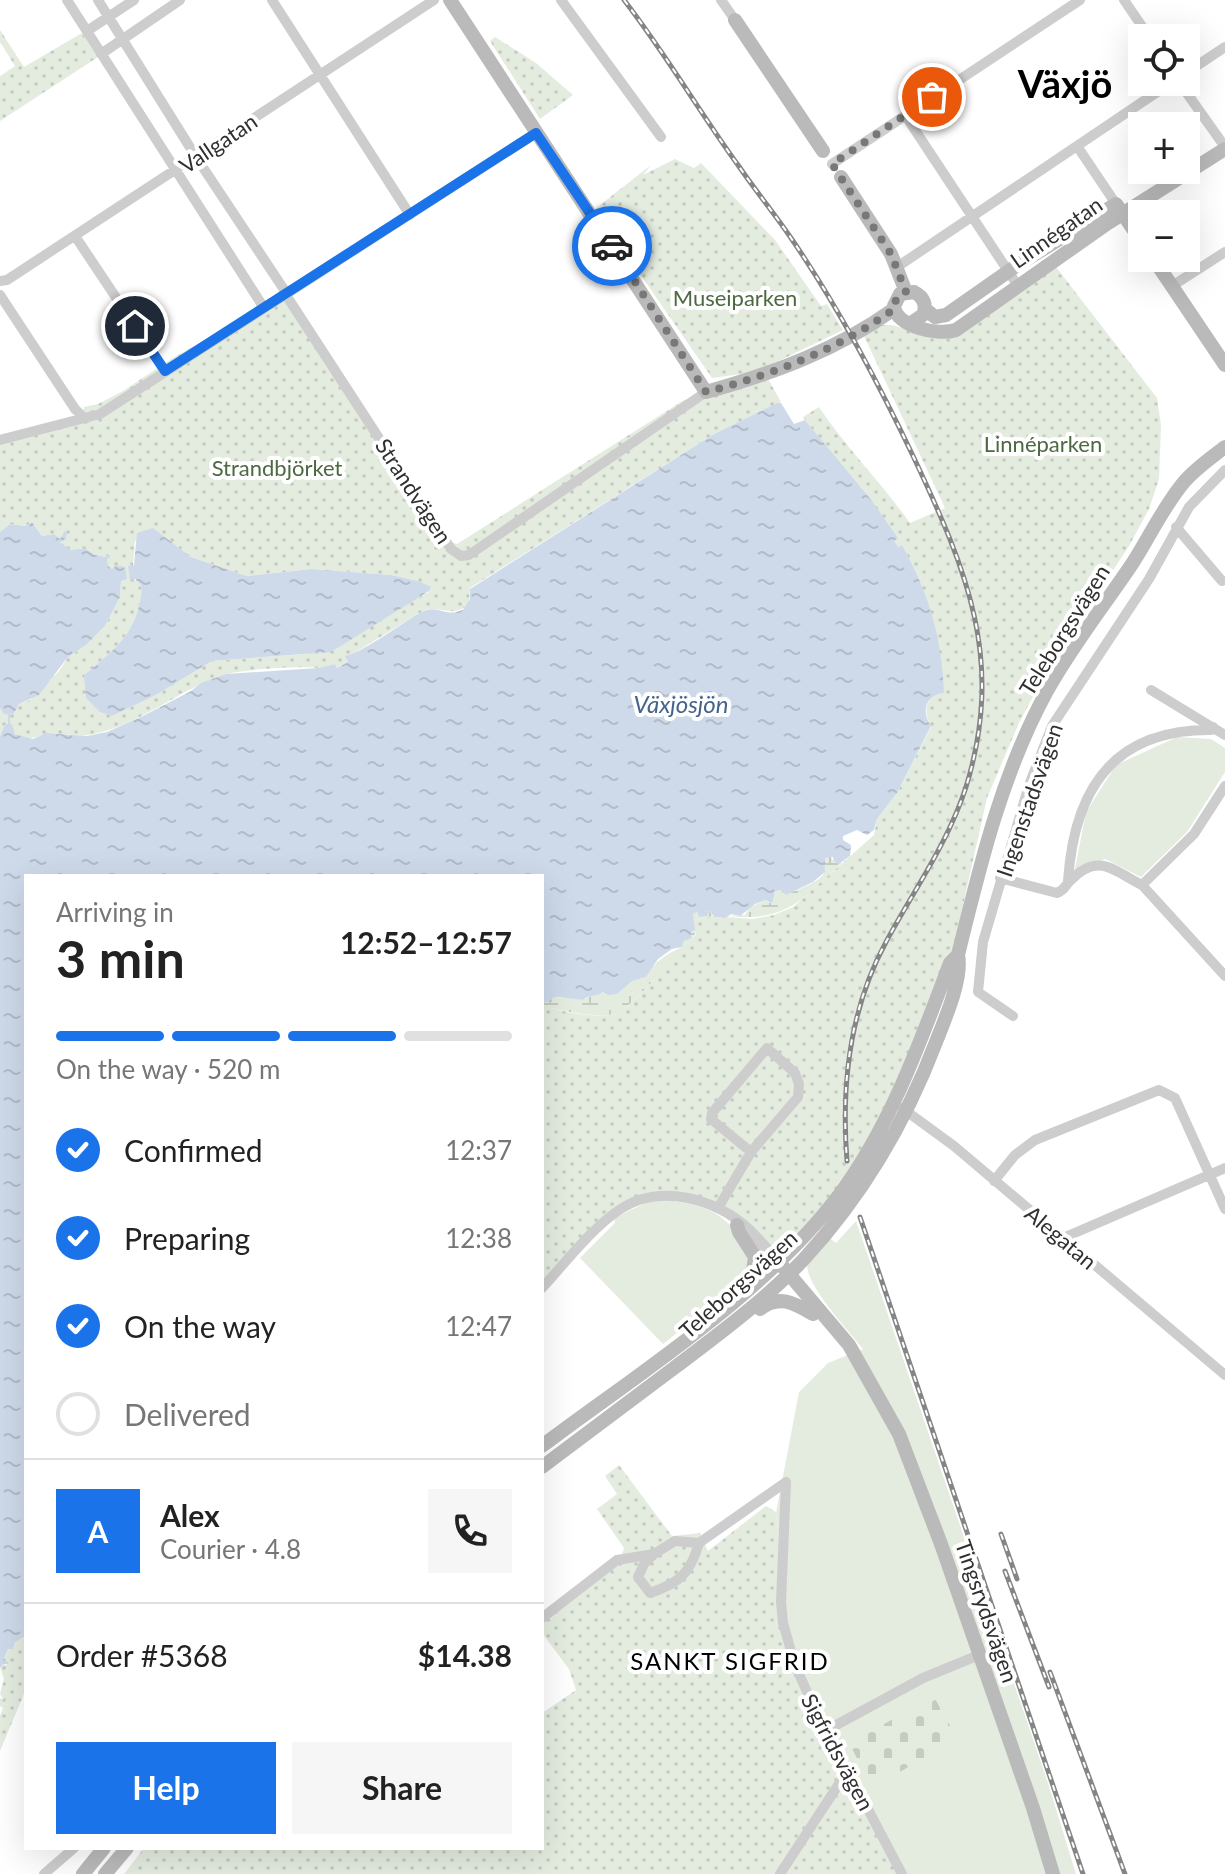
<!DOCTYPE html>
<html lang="en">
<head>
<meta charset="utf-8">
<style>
	:root { --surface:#fff; --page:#f6f6f6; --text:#222; --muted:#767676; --line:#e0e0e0; --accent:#1a73e8 }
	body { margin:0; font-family:Lato,sans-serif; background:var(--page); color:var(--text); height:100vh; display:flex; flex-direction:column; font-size:30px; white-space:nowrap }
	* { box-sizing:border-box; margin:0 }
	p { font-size:26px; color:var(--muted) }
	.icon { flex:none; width:44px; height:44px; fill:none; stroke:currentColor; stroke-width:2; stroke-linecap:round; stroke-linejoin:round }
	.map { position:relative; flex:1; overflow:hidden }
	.side { position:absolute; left:24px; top:874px; width:520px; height:976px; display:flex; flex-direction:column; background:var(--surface); border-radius:0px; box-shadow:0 8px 32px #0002 }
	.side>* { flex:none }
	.tools { position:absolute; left:1128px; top:24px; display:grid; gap:16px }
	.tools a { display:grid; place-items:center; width:72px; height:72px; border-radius:0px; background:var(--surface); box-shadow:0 8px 32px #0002; font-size:40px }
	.pin { position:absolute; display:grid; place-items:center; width:68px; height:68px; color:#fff; margin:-34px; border:4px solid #fff; border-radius:50%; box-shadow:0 2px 8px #0007 }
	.courier { position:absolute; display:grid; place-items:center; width:80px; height:80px; margin:-40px; border:6px solid #1a73e8; border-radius:50%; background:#fff; color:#222; box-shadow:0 2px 10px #0007 }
	.summary em { font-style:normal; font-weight:700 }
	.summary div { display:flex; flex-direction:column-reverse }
	.summary { display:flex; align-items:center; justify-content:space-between; height:136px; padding:0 32px }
	h1 { font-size:52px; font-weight:700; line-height:60px }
	.bar { display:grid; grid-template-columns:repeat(4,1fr); gap:12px 8px; align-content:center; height:96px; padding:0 32px }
	.bar i { height:10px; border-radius:6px; background:var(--line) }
	.bar .active { background:var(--accent) }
	.bar p { grid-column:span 4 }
	.line { display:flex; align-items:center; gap:20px; padding:0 32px; border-top:2px solid var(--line) }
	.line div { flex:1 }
	.round { display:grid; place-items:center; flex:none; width:84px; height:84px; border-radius:0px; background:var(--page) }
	ol { padding:0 32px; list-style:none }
	li { display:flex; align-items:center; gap:24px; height:88px }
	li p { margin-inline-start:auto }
	li .icon { padding:8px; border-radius:50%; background:var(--accent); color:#fff; stroke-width:4 }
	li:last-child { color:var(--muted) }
	li i { width:44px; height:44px; border:4px solid var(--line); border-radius:50% }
	.action { display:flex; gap:16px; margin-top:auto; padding:16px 32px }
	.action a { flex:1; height:92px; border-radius:0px; background:var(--accent); color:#fff; font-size:32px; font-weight:700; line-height:92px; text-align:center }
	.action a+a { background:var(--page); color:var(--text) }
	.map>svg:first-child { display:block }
	.grass { fill:#e4ece0 }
	.wetland { fill:url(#wetland-marsh) }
	.cemetery { fill:url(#cemetery-stones) }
	.park { fill:url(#park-dots); fill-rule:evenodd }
	.water { fill:url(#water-ripples) }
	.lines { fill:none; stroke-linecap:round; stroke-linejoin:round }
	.stream { stroke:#cedaea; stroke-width:2 }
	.street { stroke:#cdcdcd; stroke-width:10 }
	.secondary { stroke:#bababa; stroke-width:14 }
	.rail-casing { stroke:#858585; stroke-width:5 }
	.rail { stroke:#fff; stroke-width:2; stroke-dasharray:6; stroke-linecap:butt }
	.done { stroke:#787878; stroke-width:8; stroke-dasharray:0 14.4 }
	.route { stroke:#1a73e8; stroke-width:10 }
	.labels { text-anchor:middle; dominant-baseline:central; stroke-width:8; stroke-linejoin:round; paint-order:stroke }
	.street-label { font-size:22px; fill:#303030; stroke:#fff }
	.park-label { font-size:22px; fill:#4d6941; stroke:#fff }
	.water-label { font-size:24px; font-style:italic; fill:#45648c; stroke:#fff }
	.neighbourhood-label { font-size:24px; letter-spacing:2px; fill:#000; stroke:#fff }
	.town-label { font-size:38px; font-weight:bold; fill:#000; stroke:#fff }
</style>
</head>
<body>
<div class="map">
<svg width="1225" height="1874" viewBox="0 0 1225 1874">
	<defs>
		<pattern id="wetland-marsh" width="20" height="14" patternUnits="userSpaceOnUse" patternTransform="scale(2)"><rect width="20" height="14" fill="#e4ece0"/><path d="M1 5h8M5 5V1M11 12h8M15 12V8" fill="none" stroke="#c4cbc0"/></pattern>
		<pattern id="cemetery-stones" width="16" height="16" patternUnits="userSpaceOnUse" patternTransform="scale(2)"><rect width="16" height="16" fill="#e4ece0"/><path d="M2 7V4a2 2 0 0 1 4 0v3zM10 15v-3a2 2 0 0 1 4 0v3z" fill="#c4cbc0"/></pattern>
		<pattern id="park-dots" width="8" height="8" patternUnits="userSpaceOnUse" patternTransform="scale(2)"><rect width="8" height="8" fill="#e4ece0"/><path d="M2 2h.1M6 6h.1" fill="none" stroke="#c4cbc0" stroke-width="1.8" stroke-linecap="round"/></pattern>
		<pattern id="water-ripples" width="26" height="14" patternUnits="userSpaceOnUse" patternTransform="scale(2)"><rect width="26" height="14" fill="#cedaea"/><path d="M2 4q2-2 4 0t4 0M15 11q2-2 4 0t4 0" fill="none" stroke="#b1bbc9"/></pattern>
	</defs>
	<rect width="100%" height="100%" fill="#fff"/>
	<path class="grass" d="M 1177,737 L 1211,739 L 1225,748 L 1225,772 L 1187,832 L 1141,877 L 1105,859 L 1074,874 L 1086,812 L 1116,765 Z
		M 654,1199 C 706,1203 738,1213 750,1268 L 742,1282 L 663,1344 L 580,1258 L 615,1223 L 614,1218 Z
		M 856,1221 L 1048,1783 L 1076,1874 L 902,1874 L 812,1703 L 783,1623 L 783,1571 L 776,1513 L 799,1392 L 828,1363 L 863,1349 C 851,1334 801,1280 808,1263 C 811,1254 822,1244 828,1237 L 836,1243 Z"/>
	<path class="wetland" d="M 830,856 L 835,863 L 842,863 C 800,901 787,922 727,916 L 745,915 L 750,907 L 766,900 L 769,903 L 773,902 L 775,891 L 779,889 L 786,895 C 797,889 821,883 825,871 C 826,867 824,863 824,859 Z
		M 709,911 L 713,916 L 698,919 C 697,926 697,932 693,937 C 686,947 626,1011 619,1013 C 601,1019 568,1012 551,1008 L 542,1012 L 542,1003 L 551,1002 L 553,998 L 566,997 L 583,1000 C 588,995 596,997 603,992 C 621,998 618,986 632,980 C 637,979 641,979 645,977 C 655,962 666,954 682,947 L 684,941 L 692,937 L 691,932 L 694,930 L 692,914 L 697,912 L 699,917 Z"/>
	<path class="cemetery" d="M 934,1697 L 958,1740 L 872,1787 L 849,1743 Z"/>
	<path class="park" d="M 0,30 L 24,67 L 82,33 L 98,57 L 0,121 L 0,76 L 15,66 L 0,42 Z
		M 495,37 L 536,63 L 573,95 L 540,119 L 490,41 Z
		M 675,159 L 694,168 L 701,163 L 775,240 L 821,306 L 827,304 L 843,330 L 756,372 L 712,378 L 595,209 L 651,165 L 643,175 Z
		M 1056,267 L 1157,398 L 1161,425 L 1159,479 L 1149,509 L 1129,546 L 1046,672 L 1019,723 L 987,798 L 950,963 L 912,1063 L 845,1187 L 772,1266 L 730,1217 L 683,1196 L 623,1207 L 542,1288 L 542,1012 L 550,1008 C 571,1013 597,1019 618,1013 C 629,1010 684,947 696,934 L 694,920 L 713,916 L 752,919 L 774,915 L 793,907 L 874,835 L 877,819 L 897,793 L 931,727 C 923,711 924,697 944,693 C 933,642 927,591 902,545 L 898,547 L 893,541 L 897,538 L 803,417 L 819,407 C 846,448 881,482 910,523 L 945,508 L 864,336 L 881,325 L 892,325 L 932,336 Z
		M 290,293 L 448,541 L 457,544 L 684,400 L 767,377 L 781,402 L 714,434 L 470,588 L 469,603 C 454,620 439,604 423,611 L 346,658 L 348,662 L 337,668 L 335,664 L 318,668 C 301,666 244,669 228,674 C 180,687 140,727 88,735 C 77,737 63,733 52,734 C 40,734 31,742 19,736 C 14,733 10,728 5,724 L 0,736 L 0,708 L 4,713 L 13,715 L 19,704 L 30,700 L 61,669 L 67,658 L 86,645 L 105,626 L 120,597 L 121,581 L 126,578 L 125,567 L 117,565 L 112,569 L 107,566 L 107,560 L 111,553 L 107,557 L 95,555 L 81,548 L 73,551 L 66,549 L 60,541 L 65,540 L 63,532 L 60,539 L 54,534 L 42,536 L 32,522 L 25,526 L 10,524 L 0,532 L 0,439 L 81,419 L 84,407 L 98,404 L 123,391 L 171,359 L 223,330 L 259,304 ZM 153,529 L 191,557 L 247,576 L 311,569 L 391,575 L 418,581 L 429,592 L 306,654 L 212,661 L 156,695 L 112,716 L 84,675 C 118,647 138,632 142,585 L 132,578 L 135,541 Z
		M 619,1465 L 672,1536 L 700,1533 L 708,1551 L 766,1506 L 776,1512 L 783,1571 L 781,1602 L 795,1665 L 902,1874 L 124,1874 L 144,1848 L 542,1848 L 542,1713 L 576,1690 L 569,1669 L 542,1633 L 542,1620 L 619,1562 L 624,1548 L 597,1509 L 617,1494 L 605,1476 Z
		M 26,1636 L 26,1689 L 0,1751 L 0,1716 L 3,1708 L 0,1706 L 0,1698 L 4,1700 L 0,1694 L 4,1679 L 0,1667 L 3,1664 L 7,1665 L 4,1658 L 8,1649 L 13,1649 L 15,1642 Z"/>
	<path class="water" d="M 777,403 L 781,403 L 794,424 L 805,420 L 872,501 L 898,538 L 894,541 L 898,547 L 902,545 C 929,594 942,637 944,693 C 925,696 921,711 931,726 L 897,793 L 877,819 L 874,830 L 867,835 L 857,830 L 843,836 L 843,840 L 851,845 L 850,856 L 839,864 L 834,862 L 833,857 L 825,858 L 825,872 L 813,882 L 786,895 L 780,890 L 775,891 L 773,902 L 770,903 L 766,900 L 755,904 L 740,916 L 731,914 L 727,917 L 715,917 L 709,911 L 707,916 L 699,917 L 697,912 L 693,914 L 695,930 L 691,932 L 692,938 L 684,941 L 682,947 L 672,949 L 658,959 L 646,977 L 632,981 L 617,994 L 608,995 L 603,992 C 596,998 588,994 583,1000 L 560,997 L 553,998 L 551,1002 L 542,1003 L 542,876 L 26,876 L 26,1636 L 15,1642 L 13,1649 L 8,1649 L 4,1658 L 9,1664 L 3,1664 L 0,1668 L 0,736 L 5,724 L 12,724 L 15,734 L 33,739 L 46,733 L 87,736 L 107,732 L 143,716 L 191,691 L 201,683 L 226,674 L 318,668 L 335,664 L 337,668 L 348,662 L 345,656 C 358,655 401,624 418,614 C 439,601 444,620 464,609 L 462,606 L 465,607 L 470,599 L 470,589 L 714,434 Z
		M 32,522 L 42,536 L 54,534 L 60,539 L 64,531 L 67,532 L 66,539 L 60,542 L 71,550 L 84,548 L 95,555 L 107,557 L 111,554 L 107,560 L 108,566 L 112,569 L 117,565 L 125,567 L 127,579 L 121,581 L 120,597 L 105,626 L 86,645 L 67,658 L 39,695 L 19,704 L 13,715 L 4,714 L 0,708 L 0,532 L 10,524 L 25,526 Z
		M 153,528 L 191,557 L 247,576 L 311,569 L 391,575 L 418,581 L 431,587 L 429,591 L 331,652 L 212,661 L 156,695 L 112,716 L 100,712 L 86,698 L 84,675 C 118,647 138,632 142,586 L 135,579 L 130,580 L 128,566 L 134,565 L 137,533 Z"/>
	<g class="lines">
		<path class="stream" d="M 9,715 L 9,725"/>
		<path class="street" d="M 67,0 L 264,308
			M 98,0 L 196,157 L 287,294
			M 272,0 L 410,215
			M 561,0 L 661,137
			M 721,0 L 735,20
			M 1124,0 L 1150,38
			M 87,31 L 134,0
			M 101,54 L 180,0
			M 1186,73 L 1225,47
			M 1179,82 L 1225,147
			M 905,115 L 1018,286
			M 1077,146 L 1116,204
			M 832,164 L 1080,0
			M 75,236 L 165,371
			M 897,267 L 1172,82
			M 0,281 L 7,280 L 434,0
			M 1172,286 L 1225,252
			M 0,295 L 75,409 L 85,419
			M 286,295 L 451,549 L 461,556 L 469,555 L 706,392
			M 0,440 L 100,414 L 536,133
			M 1176,527 L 1222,581
			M 1151,690 L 1225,735
			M 1000,878 L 1057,893 C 1065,890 1065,885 1071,880 C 1099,851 1115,872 1142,885 L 1194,834 L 1225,786
			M 1068,881 C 1074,790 1113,729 1211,730 L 1213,727
			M 1142,885 L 1225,976
			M 1013,1016 L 978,992 L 983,942 L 1029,785 L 1052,726 L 1149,579 L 1189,507 L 1225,470
			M 902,1108 L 954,1146 L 1225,1375
			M 994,1181 L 1015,1155 L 1035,1140 L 1159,1090 L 1175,1098 L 1225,1209
			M 718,1208 L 751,1152 L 711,1119 L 712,1113 L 767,1048 L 795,1073 L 799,1084 L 798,1097 L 751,1152
			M 1063,1238 L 1225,1168
			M 752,1243 L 772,1266
			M 542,1288 C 566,1262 590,1230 619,1210 C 660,1182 715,1199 749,1229 C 759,1239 769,1250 778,1261
			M 786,1482 L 781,1602 L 783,1623 L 795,1665 L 812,1703 L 902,1874
			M 654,1554 L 644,1564 L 638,1577 L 650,1593 C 680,1583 691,1572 699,1543
			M 542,1618 L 617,1560 L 654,1554 L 675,1541 L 699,1543 L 786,1482
			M 827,1730 L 923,1678 L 979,1655
			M 44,1874 L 74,1848
			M 780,1874 L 848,1770"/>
		<path class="secondary" d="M 450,0 L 706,392 C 774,373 837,350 894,309
			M 735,20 L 823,151
			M 841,177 L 891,254 L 906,292
			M 1153,258 L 1225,365
			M 925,309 L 935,317 L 946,315 L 1016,266 L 1116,204 L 1142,242
			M 911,323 L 923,315 C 927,305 924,297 914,292 L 900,294 L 894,306 C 896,327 938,336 956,330 L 1108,223 L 1225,149
			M 737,1225 L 739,1232 L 755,1257 L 751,1285
			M 778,1261 L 849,1345 L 899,1434 L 941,1544 L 1033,1808 L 1053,1874
			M 760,1309 C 779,1294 794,1303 813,1314
			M 542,1446 C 643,1370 771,1290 845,1187 C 893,1119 921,1040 950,963 L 958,955
			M 542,1467 C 586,1434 630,1401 674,1368 C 719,1334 765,1300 804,1259 C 862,1196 906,1121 936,1042 C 945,1019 963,978 958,955 C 980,865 1002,773 1047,691 C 1072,646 1103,607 1132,564 C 1149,538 1163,507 1184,482 C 1196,468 1211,458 1225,447
			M 83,1874 L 104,1848
			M 105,1874 L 127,1848"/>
		<defs>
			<path id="rail" d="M 624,0 C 665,53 699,111 738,165 C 755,190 774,213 791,238 C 839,308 878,382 914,458 C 967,571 1005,660 966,787 C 948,843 914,890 886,942 C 849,1010 841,1085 847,1161
				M 860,1217 L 1083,1874
				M 1001,1534 L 1017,1579
				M 1005,1571 L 1049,1687
				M 1050,1672 L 1125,1874"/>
		</defs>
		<use href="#rail" class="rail-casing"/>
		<use href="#rail" class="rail"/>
	</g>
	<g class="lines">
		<path class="done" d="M 612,246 L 706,392 C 774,374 837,350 894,309 L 896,299 L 906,292 L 891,254 L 832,164 L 932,97"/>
		<path class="route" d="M 135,326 L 165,371 L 536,133 L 612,246"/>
	</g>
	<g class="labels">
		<g class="street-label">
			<text transform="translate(218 143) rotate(-34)">Vallgatan</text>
			<text transform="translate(1056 232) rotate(-35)">Linnégatan</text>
			<text transform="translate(414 491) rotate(57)">Strandvägen</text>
			<text transform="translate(1064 630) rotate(-58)">Teleborgsvägen</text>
			<text transform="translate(1029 800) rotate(-71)">Ingenstadsvägen</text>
			<text transform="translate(1061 1237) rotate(40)">Alegatan</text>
			<text transform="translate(738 1284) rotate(-42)">Teleborgsvägen</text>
			<text transform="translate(987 1611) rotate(71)">Tingsrydsvägen</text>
			<text transform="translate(838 1752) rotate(62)">Sigfridsvägen</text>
		</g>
		<g class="park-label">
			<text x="735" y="297">Museiparken</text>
			<text x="1043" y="443">Linnéparken</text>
			<text x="277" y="467">Strandbjörket</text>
		</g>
		<g class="water-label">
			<text x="681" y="703">Växjösjön</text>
		</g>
		<g class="neighbourhood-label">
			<text x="730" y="1660">SANKT SIGFRID</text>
		</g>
		<g class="town-label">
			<text x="1065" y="83">Växjö</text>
		</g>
	</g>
</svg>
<div class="tools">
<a><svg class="icon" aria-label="locate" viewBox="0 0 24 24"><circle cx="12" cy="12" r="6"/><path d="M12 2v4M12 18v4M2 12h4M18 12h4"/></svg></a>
<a>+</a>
<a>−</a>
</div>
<div class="pin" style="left:932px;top:97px;background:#ea580c"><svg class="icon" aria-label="bag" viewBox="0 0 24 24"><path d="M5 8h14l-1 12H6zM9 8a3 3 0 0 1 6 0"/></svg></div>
<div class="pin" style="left:135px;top:326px;background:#1f2937"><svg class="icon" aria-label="home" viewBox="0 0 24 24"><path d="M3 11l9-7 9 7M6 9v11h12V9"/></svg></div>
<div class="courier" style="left:612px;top:246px"><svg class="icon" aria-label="car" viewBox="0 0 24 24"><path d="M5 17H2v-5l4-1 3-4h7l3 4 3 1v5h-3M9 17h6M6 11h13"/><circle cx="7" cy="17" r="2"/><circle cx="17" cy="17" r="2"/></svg></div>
<section class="side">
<div class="summary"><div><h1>3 min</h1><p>Arriving in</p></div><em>12:52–12:57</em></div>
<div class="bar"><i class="active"></i><i class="active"></i><i class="active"></i><i></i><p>On the way · 520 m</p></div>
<ol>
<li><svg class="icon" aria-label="check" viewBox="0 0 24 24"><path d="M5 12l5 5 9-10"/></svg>Confirmed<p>12:37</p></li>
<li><svg class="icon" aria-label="check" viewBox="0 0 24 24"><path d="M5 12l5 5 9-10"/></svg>Preparing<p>12:38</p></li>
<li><svg class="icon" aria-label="check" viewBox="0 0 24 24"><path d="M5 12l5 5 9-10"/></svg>On the way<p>12:47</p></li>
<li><i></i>Delivered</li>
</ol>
<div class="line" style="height:144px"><b class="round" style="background:var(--accent);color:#fff">A</b><div><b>Alex</b><p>Courier · 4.8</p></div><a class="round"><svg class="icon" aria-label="phone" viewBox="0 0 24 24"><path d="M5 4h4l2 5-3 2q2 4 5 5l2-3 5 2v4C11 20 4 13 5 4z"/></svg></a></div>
<div class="line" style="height:104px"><div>Order #5368</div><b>$14.38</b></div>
<div class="action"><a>Help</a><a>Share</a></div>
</section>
</div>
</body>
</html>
